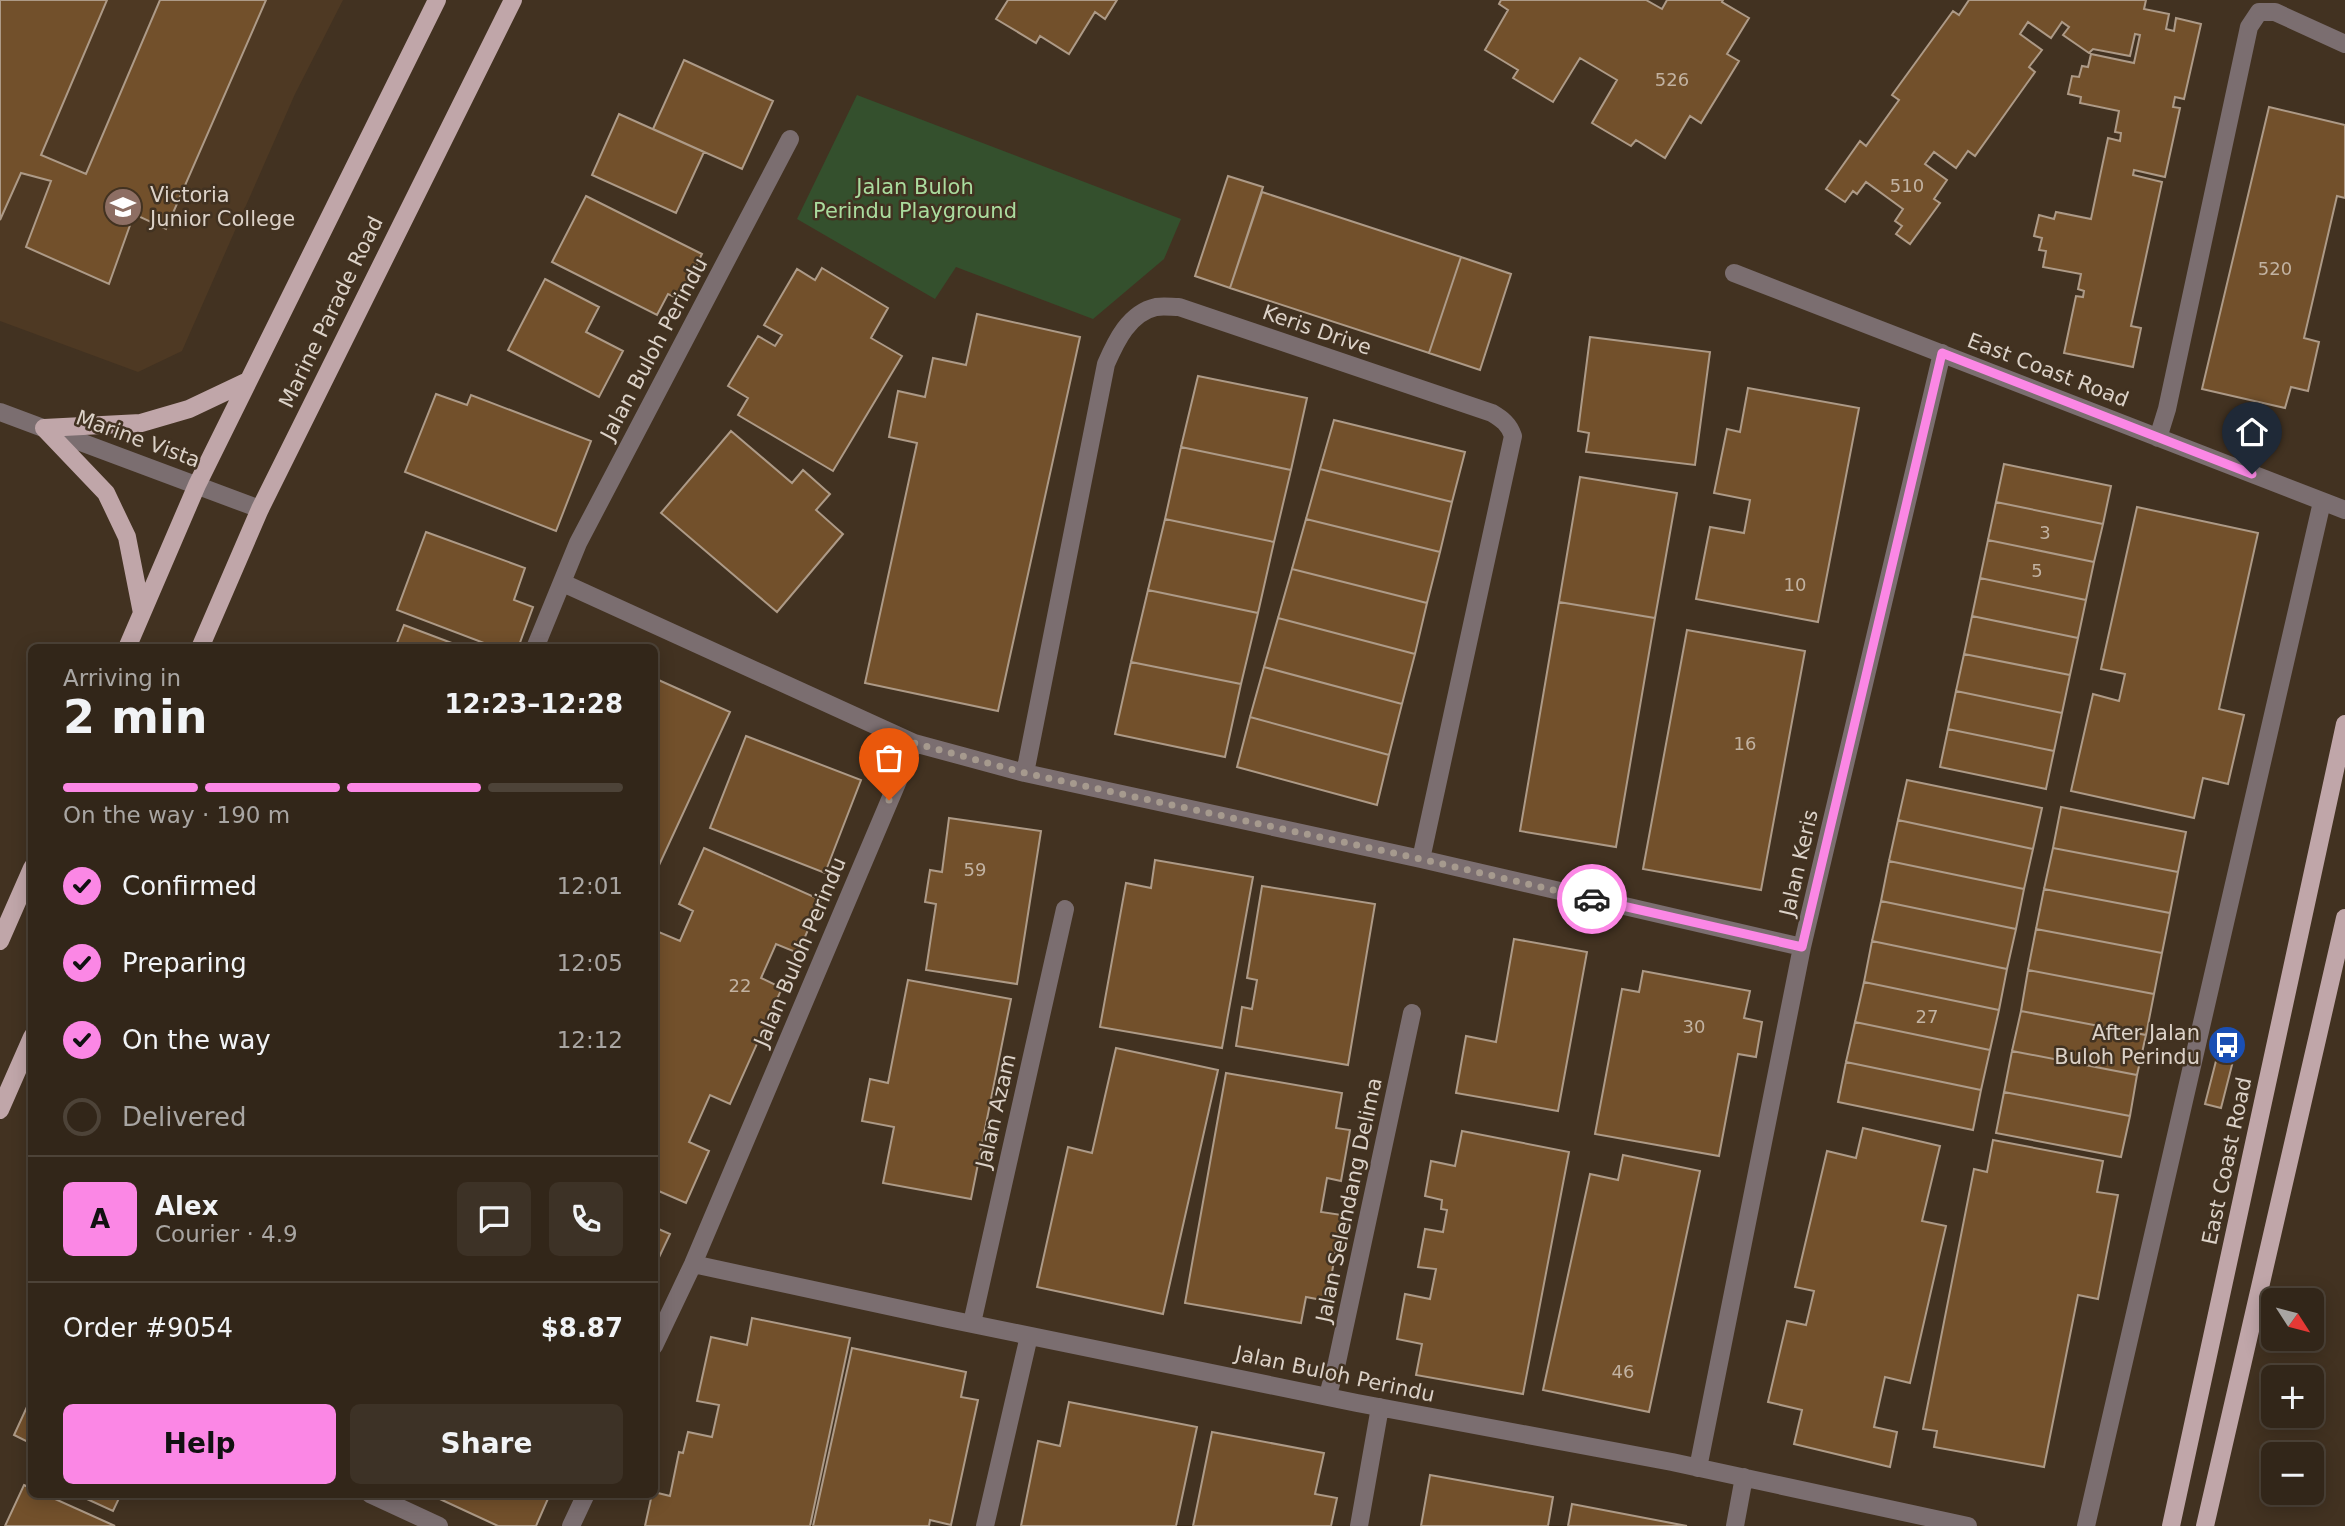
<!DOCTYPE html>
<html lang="en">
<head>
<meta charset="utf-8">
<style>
	:root { --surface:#322619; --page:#3d3226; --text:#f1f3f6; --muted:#a8a5a2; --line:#4d4338; --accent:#fb87e5 }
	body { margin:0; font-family:"DejaVu Sans",sans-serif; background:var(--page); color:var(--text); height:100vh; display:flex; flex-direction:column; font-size:26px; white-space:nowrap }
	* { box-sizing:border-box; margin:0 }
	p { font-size:23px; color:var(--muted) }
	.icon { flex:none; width:38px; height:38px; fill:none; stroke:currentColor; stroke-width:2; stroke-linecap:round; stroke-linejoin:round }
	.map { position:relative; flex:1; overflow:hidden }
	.side { position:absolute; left:28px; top:644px; width:630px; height:854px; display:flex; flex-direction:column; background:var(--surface); border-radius:10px; box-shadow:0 4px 18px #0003,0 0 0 2px var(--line) }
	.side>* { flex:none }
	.needle { width:46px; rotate:126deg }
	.buttons { position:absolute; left:2261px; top:1288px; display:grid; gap:14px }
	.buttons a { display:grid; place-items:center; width:63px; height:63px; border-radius:10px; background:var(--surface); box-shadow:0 4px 18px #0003,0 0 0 2px var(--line); font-size:35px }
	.pin { position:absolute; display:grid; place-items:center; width:60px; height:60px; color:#fff; margin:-72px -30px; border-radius:50% 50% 50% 0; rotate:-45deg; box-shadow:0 0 7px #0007 }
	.pin .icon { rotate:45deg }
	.courier { position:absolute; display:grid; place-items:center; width:70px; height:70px; margin:-35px; border:5px solid #fb87e5; border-radius:50%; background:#fff; color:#222; box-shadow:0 2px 9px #0007 }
	.headline em { font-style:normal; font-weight:800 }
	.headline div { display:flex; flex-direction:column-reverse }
	.headline { display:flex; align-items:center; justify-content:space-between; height:119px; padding:0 35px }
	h1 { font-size:46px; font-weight:800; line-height:52px }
	.bar { display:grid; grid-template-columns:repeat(4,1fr); gap:10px 7px; align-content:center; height:84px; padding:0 35px }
	.bar i { height:9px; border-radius:5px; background:var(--line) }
	.bar .current { background:var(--accent) }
	.bar p { grid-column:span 4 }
	.line { display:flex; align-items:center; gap:18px; padding:0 35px; border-top:2px solid var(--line) }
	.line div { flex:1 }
	.round { display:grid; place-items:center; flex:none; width:74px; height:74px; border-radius:10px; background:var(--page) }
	ol { padding:0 35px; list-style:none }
	li { display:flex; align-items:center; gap:21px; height:77px }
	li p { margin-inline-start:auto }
	li .icon { padding:7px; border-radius:50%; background:var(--accent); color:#111; stroke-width:4 }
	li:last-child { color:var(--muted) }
	li i { width:38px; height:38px; border:4px solid var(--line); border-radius:50% }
	.button { display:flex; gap:14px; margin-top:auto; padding:14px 35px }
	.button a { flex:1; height:80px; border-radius:10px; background:var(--accent); color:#111; font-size:28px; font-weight:800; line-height:80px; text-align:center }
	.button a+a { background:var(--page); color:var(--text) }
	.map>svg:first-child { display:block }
	.built { fill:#4e3923 }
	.green { fill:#34502d }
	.building { fill:#72502b; stroke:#ad9a87; stroke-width:2 }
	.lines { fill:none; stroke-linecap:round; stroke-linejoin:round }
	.minor { stroke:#7b6e70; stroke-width:18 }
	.major { stroke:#c0a6a9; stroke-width:18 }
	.done { stroke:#a69a8e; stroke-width:7; stroke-dasharray:0 12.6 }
	.route { stroke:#fb87e5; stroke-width:9 }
	.labels { text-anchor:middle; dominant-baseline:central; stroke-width:5; stroke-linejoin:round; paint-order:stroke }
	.number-label { font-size:18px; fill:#c2b2a1 }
	.park-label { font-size:21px; fill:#aadc9e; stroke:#423221 }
	.poi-label { font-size:21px; fill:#dcd2c8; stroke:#423221; text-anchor:start }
	.street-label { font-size:21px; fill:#dcd2c8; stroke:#423221 }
</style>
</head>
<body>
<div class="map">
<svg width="2345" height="1526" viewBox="0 0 2345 1526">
	<rect width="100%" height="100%" fill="#423221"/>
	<path class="built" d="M 0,0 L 343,0 L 295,94 L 182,351 L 138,372 L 0,321 Z"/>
	<path class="green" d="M 857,95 L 1181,219 L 1164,259 L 1093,319 L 956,267 L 935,299 L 797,219 Z"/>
	<path class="building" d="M 0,0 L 107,0 L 41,155 L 86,174 L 160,0 L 266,0 L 166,229 L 134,214 L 109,284 L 26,247 L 51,181 L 21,173 L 0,220 Z
		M 1008,0 L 1117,0 L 1105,19 L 1095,12 L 1069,54 L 1040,36 L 1036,43 L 996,19 Z
		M 1501,0 L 1646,0 L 1662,9 L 1667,0 L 1723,0 L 1722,2 L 1749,18 L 1727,54 L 1739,61 L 1701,123 L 1690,116 L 1665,158 L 1636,140 L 1631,146 L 1592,123 L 1617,80 L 1580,58 L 1553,102 L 1513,78 L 1518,70 L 1485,50 L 1508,10 L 1499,4 Z
		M 1969,0 L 2146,0 L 2144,9 L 2169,14 L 2166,29 L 2174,31 L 2176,18 L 2201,24 L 2184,99 L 2175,97 L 2173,107 L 2180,108 L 2165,177 L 2134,170 L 2133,175 L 2162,182 L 2131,326 L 2141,328 L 2133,367 L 2064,353 L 2076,296 L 2083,297 L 2084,291 L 2078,289 L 2081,274 L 2043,267 L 2046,251 L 2039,250 L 2042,238 L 2034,236 L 2039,215 L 2054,219 L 2056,212 L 2091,219 L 2108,138 L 2120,141 L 2121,133 L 2115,132 L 2119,111 L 2080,103 L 2081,97 L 2068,94 L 2072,76 L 2079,77 L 2082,66 L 2088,67 L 2091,54 L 2134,63 L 2140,35 L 2135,34 L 2130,56 L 2093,49 L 2089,53 L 2063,35 L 2069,27 L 2062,22 L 2051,38 L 2028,22 L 2020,34 L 2042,50 L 2029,67 L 2035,72 L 1975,156 L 1968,151 L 1956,168 L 1934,152 L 1925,164 L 1947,180 L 1934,199 L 1940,203 L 1910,244 L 1896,234 L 1902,226 L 1895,221 L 1903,209 L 1866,182 L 1857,194 L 1853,191 L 1845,202 L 1826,189 L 1860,141 L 1866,146 L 1899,100 L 1892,95 L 1953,11 L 1959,15 Z
		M 684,60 L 773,101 L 742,169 L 653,129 Z
		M 2269,107 L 2345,125 L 2345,198 L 2337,196 L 2304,338 L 2319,342 L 2308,391 L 2291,387 L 2285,408 L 2202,389 Z
		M 619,114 L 704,152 L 676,213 L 592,175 Z
		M 1228,176 L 1263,187 L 1230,288 L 1195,276 Z
		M 1262,192 L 1461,257 L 1429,353 L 1230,288 Z
		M 586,196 L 702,254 L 679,299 L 668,294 L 657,315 L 552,262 Z
		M 1461,257 L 1511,274 L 1480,370 L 1429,353 Z
		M 822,268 L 888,308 L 871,338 L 902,356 L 833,471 L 738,415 L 748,398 L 728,386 L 758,336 L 775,346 L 782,335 L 764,325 L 797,269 L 815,280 Z
		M 545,279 L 599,307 L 586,332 L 623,351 L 599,397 L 508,350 Z
		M 977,314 L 1080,337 L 998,711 L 865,683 L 917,443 L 889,437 L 898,391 L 925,397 L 933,358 L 966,365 Z
		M 1590,337 L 1710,352 L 1695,465 L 1586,452 L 1589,433 L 1578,431 Z
		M 1198,376 L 1307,398 L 1291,470 L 1181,447 Z
		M 1748,388 L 1859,408 L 1818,622 L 1696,599 L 1710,527 L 1744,533 L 1750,500 L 1714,493 L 1727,429 L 1740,432 Z
		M 436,394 L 467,405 L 471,395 L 591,441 L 556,531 L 405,472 Z
		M 1334,420 L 1465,452 L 1452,502 L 1320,469 Z
		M 731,431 L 792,483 L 803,470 L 830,494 L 816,510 L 843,534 L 777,612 L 661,513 Z
		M 1181,447 L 1291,470 L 1274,542 L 1165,519 Z
		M 2004,464 L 2111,486 L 2103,524 L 1996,502 Z
		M 1320,469 L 1452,502 L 1440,552 L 1306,519 Z
		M 1580,477 L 1677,493 L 1655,618 L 1559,602 Z
		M 1996,502 L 2103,524 L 2094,562 L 1988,540 Z
		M 2137,507 L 2258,533 L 2219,709 L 2244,715 L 2228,784 L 2203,778 L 2194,818 L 2071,791 L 2093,694 L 2119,701 L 2125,674 L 2101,669 Z
		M 1165,519 L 1274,542 L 1258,613 L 1148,590 Z
		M 1306,519 L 1440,552 L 1427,603 L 1292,569 Z
		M 426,532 L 525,568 L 514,600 L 533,607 L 518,648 L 497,648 L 397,610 Z
		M 1988,540 L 2094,562 L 2086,600 L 1980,578 Z
		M 1292,569 L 1427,603 L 1415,654 L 1278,618 Z
		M 1980,578 L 2086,600 L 2078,638 L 1972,616 Z
		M 1148,590 L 1258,613 L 1241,684 L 1131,662 Z
		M 1559,602 L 1655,618 L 1616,847 L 1520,831 Z
		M 1972,616 L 2078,638 L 2070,675 L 1964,654 Z
		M 1278,618 L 1415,654 L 1402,704 L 1264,667 Z
		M 404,625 L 465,648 L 395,648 Z
		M 1687,630 L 1805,651 L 1761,890 L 1643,869 Z
		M 1964,654 L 2070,675 L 2062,713 L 1956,691 Z
		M 1131,662 L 1241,684 L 1225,757 L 1115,734 Z
		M 1264,667 L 1402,704 L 1389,755 L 1250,717 Z
		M 654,678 L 730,712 L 654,876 Z
		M 1956,691 L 2062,713 L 2054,751 L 1948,729 Z
		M 1250,717 L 1389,755 L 1377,805 L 1237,767 Z
		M 1948,729 L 2054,751 L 2046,789 L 1940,767 Z
		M 746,736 L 861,780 L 825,873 L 710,828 Z
		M 1907,780 L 2042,808 L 2033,849 L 1898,820 Z
		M 2061,807 L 2186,832 L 2178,872 L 2053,848 Z
		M 949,818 L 1041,831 L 1017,984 L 926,970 L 936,904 L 925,902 L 930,870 L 942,872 Z
		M 1898,820 L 2033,849 L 2024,889 L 1889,861 Z
		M 704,848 L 821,900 L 798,953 L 776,944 L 761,978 L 782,988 L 730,1104 L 710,1095 L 689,1142 L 709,1151 L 686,1203 L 654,1189 L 654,930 L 680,941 L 693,911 L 679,904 Z
		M 2053,848 L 2178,872 L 2170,913 L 2044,889 Z
		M 1155,860 L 1253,877 L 1222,1048 L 1100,1027 L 1126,883 L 1151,888 Z
		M 1889,861 L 2024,889 L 2016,929 L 1881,901 Z
		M 1262,886 L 1375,904 L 1348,1065 L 1236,1046 L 1242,1007 L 1252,1009 L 1257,980 L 1247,978 Z
		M 2044,889 L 2170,913 L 2162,953 L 2036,929 Z
		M 1881,901 L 2016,929 L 2007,969 L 1872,941 Z
		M 2036,929 L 2162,953 L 2154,994 L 2028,970 Z
		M 1514,939 L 1587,952 L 1558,1111 L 1456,1093 L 1466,1036 L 1496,1042 Z
		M 1872,941 L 2007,969 L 1999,1010 L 1864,982 Z
		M 2028,970 L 2154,994 L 2146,1035 L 2021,1011 Z
		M 1643,971 L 1750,991 L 1744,1018 L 1762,1022 L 1756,1057 L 1738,1054 L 1719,1156 L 1595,1134 L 1622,989 L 1639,992 Z
		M 908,980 L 1011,999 L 971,1199 L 883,1183 L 894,1127 L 862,1121 L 870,1079 L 888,1083 Z
		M 1864,982 L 1999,1010 L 1990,1050 L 1855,1022 Z
		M 2021,1011 L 2146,1035 L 2137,1075 L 2012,1051 Z
		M 1855,1022 L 1990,1050 L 1981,1090 L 1846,1062 Z
		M 1116,1048 L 1218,1070 L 1163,1314 L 1037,1287 L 1068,1147 L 1092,1153 Z
		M 2012,1051 L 2137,1075 L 2130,1116 L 2004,1092 Z
		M 2217,1057 L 2233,1061 L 2221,1108 L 2205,1104 Z
		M 1846,1062 L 1981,1090 L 1973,1130 L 1838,1102 Z
		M 1226,1073 L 1342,1093 L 1336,1128 L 1350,1130 L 1341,1181 L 1327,1178 L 1321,1212 L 1342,1215 L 1327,1301 L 1306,1297 L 1301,1323 L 1185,1303 Z
		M 2004,1092 L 2130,1116 L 2121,1157 L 1996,1133 Z
		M 1863,1128 L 1940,1146 L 1922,1221 L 1946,1226 L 1910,1383 L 1885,1377 L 1874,1427 L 1897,1432 L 1890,1467 L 1794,1444 L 1802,1410 L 1768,1402 L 1787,1321 L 1806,1325 L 1814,1291 L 1795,1287 L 1827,1151 L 1856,1158 Z
		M 1462,1131 L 1569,1152 L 1523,1394 L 1416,1375 L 1422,1344 L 1397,1339 L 1405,1294 L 1430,1299 L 1436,1269 L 1418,1267 L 1425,1229 L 1443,1232 L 1447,1210 L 1441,1209 L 1442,1200 L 1425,1196 L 1431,1161 L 1455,1166 Z
		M 1993,1140 L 2103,1161 L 2097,1192 L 2118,1195 L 2098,1299 L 2078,1295 L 2044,1467 L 1934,1447 L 1937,1431 L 1923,1429 L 1974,1169 L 1987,1172 Z
		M 1623,1155 L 1700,1171 L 1649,1412 L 1543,1390 L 1590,1174 L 1618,1180 Z
		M 654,1227 L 670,1234 L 654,1268 Z
		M 752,1318 L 850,1338 L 810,1526 L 645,1526 L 652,1494 L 654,1494 L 654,1492 L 670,1496 L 679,1452 L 683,1453 L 688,1432 L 712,1437 L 719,1405 L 697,1401 L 711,1337 L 747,1345 Z
		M 852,1348 L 966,1372 L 961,1397 L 978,1400 L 951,1525 L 930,1520 L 929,1526 L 813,1526 Z
		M 32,1396 L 32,1444 L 14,1435 Z
		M 1069,1402 L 1197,1427 L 1176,1526 L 1021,1526 L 1038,1441 L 1060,1446 Z
		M 1212,1432 L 1324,1453 L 1315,1494 L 1337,1498 L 1331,1526 L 1193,1526 Z
		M 1430,1475 L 1553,1497 L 1548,1526 L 1421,1526 Z
		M 24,1485 L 32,1489 L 32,1494 L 44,1494 L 115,1526 L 5,1526 Z
		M 76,1494 L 121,1494 L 113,1511 Z
		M 429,1494 L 550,1494 L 536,1526 L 498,1526 Z
		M 1572,1504 L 1687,1526 L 1568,1526 Z"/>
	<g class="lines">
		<path class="minor" d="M 1734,273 L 2345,510
			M 0,412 L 260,509
			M 2158,438 L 2167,409 L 2249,27 L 2259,12 L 2275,12 L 2345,44
			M 563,583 L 914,743 L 1025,773 L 1421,859 L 1802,947
			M 535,648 L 578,543 L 790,139
			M 1025,773 L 1106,364 C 1116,341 1129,313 1156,307 C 1163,306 1172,307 1179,307 L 1492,413 C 1502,419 1509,424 1513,436 L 1421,859
			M 693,1264 L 943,1318 L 1357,1403 L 1672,1462 L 1968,1526
			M 972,1323 L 1065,909
			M 654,1346 L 693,1264 L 914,743
			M 1328,1395 L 1337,1362 L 1412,1013
			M 1698,1468 L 1802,947 L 1942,353
			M 370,1494 L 439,1526
			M 571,1526 L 586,1494
			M 985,1526 L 1029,1336
			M 1359,1526 L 1380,1407
			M 1735,1526 L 1744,1477
			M 2086,1526 L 2322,502"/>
		<path class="major" d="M 44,428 L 106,493 L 127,537 L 142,613
			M 44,428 L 141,423 L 189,409 L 246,382
			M 127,648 L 197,485 L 437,0
			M 200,648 L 260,509 L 513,0
			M 0,941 L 32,868
			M 0,1110 L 32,1037
			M 2171,1526 L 2345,724
			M 2205,1526 L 2345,918"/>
	</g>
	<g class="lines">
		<path class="done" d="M 889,800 L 914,743 L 1025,773 L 1421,859 L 1592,899"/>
		<path class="route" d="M 1592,899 L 1802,947 L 1942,353 L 2252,474"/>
	</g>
	<defs>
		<symbol id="university-disc" viewBox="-11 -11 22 22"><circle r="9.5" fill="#8d6e63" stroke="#423221"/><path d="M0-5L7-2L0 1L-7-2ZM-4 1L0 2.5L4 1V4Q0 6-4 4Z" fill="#fff"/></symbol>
		<symbol id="bus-disc" viewBox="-11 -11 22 22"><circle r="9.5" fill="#1a4fb4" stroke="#423221"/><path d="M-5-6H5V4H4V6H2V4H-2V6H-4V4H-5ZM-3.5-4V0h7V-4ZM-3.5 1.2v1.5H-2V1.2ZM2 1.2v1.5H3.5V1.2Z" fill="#fff"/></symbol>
	</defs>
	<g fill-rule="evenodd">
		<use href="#university-disc" x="101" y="185" width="44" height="44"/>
		<use href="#bus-disc" x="2205" y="1023" width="44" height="44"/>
	</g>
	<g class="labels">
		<g class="number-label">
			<text x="1672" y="79">526</text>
			<text x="1907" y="185">510</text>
			<text x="2275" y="268">520</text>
			<text x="2045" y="532">3</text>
			<text x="2037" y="570">5</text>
			<text x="1795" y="584">10</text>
			<text x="1745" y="743">16</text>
			<text x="975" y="869">59</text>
			<text x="740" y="985">22</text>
			<text x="1927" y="1016">27</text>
			<text x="1694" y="1026">30</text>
			<text x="1623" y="1371">46</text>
		</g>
		<g class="park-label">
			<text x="915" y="187">Jalan Buloh<tspan x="915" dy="24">Perindu Playground</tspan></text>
		</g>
		<g class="poi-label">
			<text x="150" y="195">Victoria<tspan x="150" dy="24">Junior College</tspan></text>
			<text x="2200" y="1033" text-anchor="end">After Jalan<tspan x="2200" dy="24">Buloh Perindu</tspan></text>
		</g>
		<g class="street-label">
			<text transform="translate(331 312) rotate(-64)">Marine Parade Road</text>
			<text transform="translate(1317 330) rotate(19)">Keris Drive</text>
			<text transform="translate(654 349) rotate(-62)">Jalan Buloh Perindu</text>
			<text transform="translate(2048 370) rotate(21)">East Coast Road</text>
			<text transform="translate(138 439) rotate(20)">Marine Vista</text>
			<text transform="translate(1799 863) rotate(-77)">Jalan Keris</text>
			<text transform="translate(800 952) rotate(-67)">Jalan Buloh Perindu</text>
			<text transform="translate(996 1111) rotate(-77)">Jalan Azam</text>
			<text transform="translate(2227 1161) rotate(-78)">East Coast Road</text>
			<text transform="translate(1349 1200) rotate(-78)">Jalan Selendang Delima</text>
			<text transform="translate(1335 1374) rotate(12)">Jalan Buloh Perindu</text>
		</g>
	</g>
</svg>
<div class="buttons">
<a><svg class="needle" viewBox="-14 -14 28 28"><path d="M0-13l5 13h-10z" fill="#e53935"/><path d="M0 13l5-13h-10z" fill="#a8a5a2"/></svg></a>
<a>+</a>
<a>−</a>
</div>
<div class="pin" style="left:889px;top:800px;background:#ea580c"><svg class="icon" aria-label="bag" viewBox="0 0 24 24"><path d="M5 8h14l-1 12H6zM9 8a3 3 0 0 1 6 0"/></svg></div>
<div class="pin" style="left:2252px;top:474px;background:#1f2937"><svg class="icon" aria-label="home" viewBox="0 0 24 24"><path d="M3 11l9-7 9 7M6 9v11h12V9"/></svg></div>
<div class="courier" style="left:1592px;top:899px"><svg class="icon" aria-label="car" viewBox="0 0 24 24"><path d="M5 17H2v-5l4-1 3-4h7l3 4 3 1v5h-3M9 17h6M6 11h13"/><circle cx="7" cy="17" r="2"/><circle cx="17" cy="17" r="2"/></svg></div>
<section class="side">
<div class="headline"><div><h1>2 min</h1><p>Arriving in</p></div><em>12:23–12:28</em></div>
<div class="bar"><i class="current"></i><i class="current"></i><i class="current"></i><i></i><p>On the way · 190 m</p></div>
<ol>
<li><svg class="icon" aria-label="check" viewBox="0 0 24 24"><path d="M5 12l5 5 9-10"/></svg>Confirmed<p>12:01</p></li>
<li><svg class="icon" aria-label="check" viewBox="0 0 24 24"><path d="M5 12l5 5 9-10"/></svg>Preparing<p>12:05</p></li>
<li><svg class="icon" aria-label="check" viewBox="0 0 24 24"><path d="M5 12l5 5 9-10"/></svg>On the way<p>12:12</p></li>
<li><i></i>Delivered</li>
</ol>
<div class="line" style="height:126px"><b class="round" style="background:var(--accent);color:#111">A</b><div><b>Alex</b><p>Courier · 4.9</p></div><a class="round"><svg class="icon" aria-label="chat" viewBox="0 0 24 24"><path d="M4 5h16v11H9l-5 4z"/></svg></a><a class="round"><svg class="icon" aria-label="phone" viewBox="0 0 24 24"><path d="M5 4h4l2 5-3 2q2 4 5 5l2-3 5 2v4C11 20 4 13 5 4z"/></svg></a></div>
<div class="line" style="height:91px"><div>Order #9054</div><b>$8.87</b></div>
<div class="button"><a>Help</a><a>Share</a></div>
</section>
</div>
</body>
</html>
